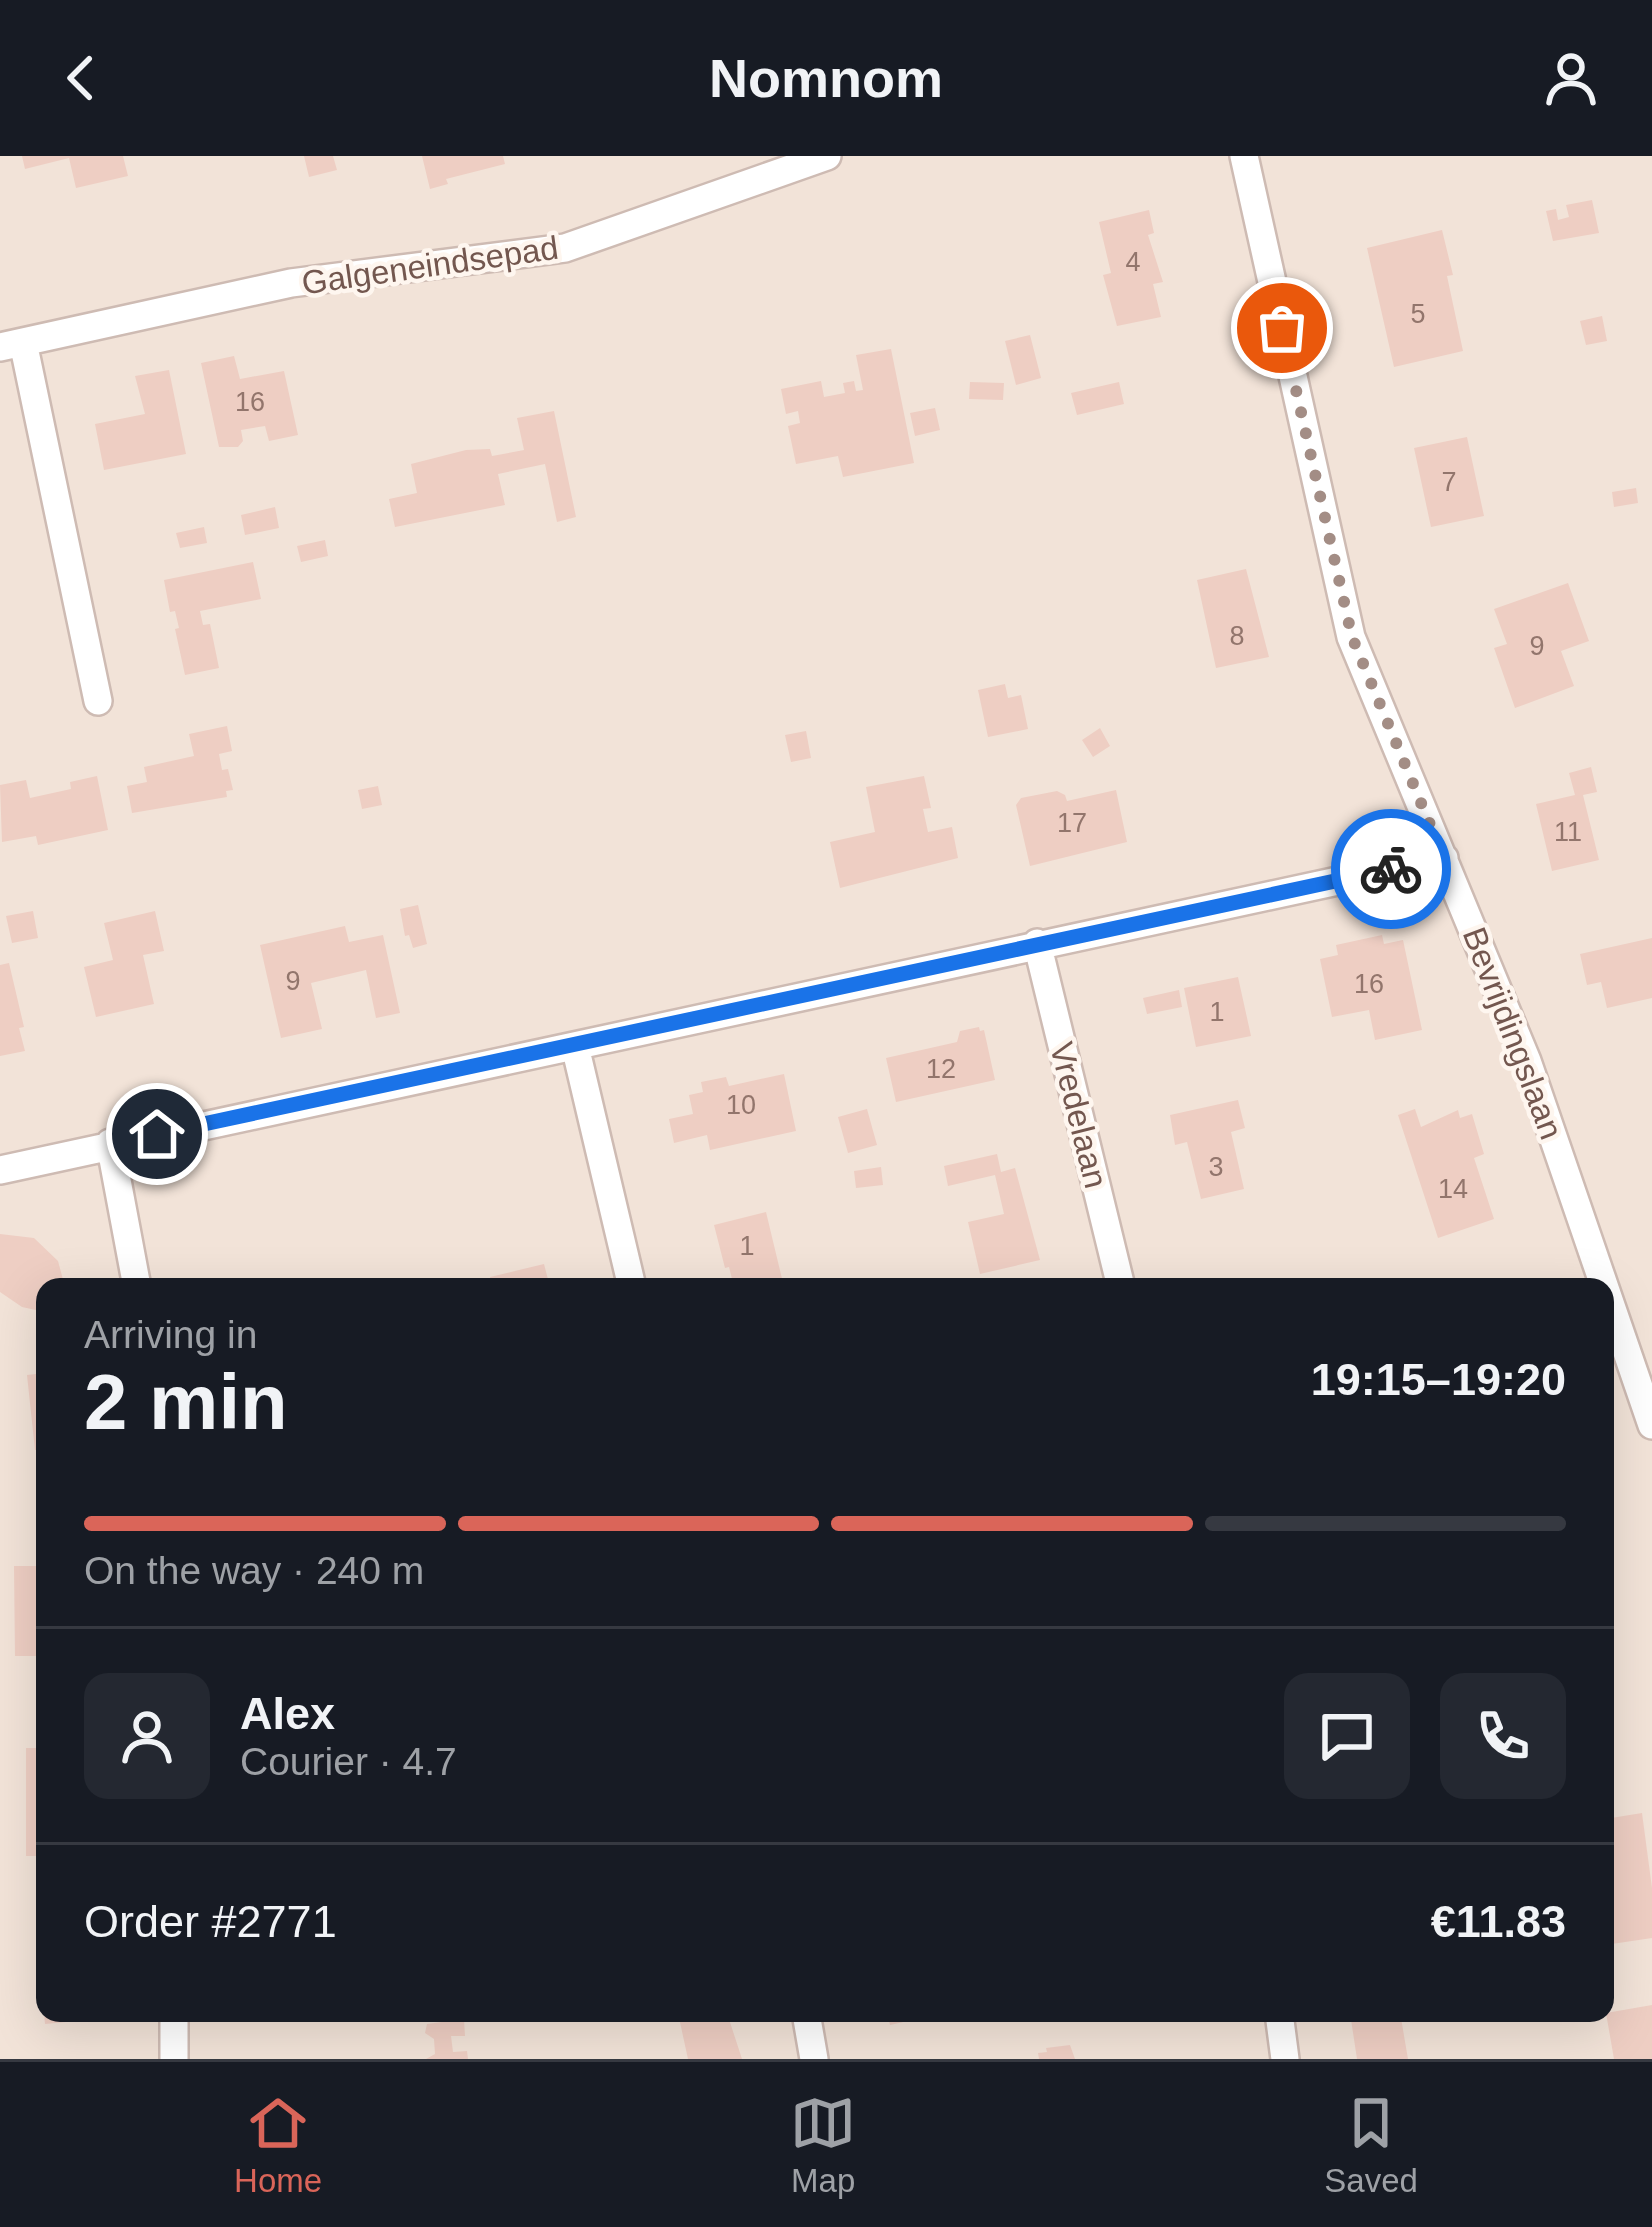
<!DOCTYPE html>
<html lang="en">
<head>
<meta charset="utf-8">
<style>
	:root { --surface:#171b24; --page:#242831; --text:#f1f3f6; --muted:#9ea1a6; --line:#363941; --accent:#da6559 }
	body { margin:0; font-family:Helvetica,sans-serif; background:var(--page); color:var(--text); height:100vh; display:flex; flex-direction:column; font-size:45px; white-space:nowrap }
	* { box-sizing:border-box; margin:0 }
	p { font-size:39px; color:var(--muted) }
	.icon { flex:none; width:66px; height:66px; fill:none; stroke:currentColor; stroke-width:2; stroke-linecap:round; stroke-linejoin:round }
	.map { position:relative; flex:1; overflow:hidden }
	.side { position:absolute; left:36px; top:1122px; width:1578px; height:744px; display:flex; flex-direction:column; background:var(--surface); border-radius:24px; box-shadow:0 12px 48px #0002 }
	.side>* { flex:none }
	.pin { position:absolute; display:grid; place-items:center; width:102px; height:102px; color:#fff; margin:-51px; border:6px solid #fff; border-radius:50%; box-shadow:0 3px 12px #0007 }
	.courier { position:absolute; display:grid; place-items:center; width:120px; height:120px; margin:-60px; border:9px solid #1a73e8; border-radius:50%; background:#fff; color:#222; box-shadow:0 3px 15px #0007 }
	.overview em { font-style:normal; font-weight:800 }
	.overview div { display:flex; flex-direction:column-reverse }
	.overview { display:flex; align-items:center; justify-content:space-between; height:204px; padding:0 48px }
	h1 { font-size:78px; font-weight:800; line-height:90px }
	.bar { display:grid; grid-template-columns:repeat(4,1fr); gap:18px 12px; align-content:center; height:144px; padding:0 48px }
	.bar i { height:15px; border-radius:9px; background:var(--line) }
	.bar .current { background:var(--accent) }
	.bar p { grid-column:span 4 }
	.line { display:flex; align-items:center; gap:30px; padding:0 48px; border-top:3px solid var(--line) }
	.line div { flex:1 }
	.round { display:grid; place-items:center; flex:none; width:126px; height:126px; border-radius:24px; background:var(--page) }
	header { display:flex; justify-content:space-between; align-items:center; height:156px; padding:0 48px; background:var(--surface); font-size:54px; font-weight:800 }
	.tabs { display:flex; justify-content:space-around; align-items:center; height:168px; border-top:3px solid var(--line); background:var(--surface); font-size:33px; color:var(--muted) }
	.tabs a { display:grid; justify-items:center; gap:6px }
	.tabs .current { color:var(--accent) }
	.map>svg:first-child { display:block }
	.residential { fill:#f2e3d8; fill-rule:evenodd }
	.building { fill:#eecec3 }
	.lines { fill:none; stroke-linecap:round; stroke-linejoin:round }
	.minor-casing { stroke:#cebbb3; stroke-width:32 }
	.minor { stroke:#fff; stroke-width:27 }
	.done { stroke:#a38d85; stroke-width:12; stroke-dasharray:0 21.6 }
	.route { stroke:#1a73e8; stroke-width:15 }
	.labels { text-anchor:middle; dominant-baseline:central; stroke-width:9; stroke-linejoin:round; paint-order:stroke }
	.number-label { font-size:27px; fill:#92756c }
	.street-label { font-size:33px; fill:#73574f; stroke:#fef6ef }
</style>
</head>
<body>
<header><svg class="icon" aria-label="back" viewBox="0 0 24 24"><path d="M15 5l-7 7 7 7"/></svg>Nomnom<svg class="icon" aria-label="person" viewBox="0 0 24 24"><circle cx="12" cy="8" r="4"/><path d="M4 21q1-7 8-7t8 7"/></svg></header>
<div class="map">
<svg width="1652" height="1903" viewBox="0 0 1652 1903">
	<rect width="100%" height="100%" fill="#fbf2e9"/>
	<path class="residential" d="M 0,0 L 1652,0 L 1652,1903 L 0,1903 ZM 45,1131 L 1605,1131 L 1605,1857 L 45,1857 Z"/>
	<path class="building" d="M 22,0 L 123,0 L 128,20 L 76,32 L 69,2 L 25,13 Z
		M 304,0 L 333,0 L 337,14 L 309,21 Z
		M 422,0 L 503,0 L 505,8 L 446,23 L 448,28 L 430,33 Z
		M 1592,44 L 1599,77 L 1553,85 L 1546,55 L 1556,53 L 1558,64 L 1569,61 L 1566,49 Z
		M 1149,54 L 1154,77 L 1148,79 L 1163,126 L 1153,128 L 1161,161 L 1117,170 L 1103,119 L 1111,117 L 1099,66 Z
		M 1442,74 L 1453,119 L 1447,120 L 1463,195 L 1394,211 L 1367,92 Z
		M 1602,160 L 1607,185 L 1586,189 L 1580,165 Z
		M 1030,179 L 1041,222 L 1016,229 L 1005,185 Z
		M 891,193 L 914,307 L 843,321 L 838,300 L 796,308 L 788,270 L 800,267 L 798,255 L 786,258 L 781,233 L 821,225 L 824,241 L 845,237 L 843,227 L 854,225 L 856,235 L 863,234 L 856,199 Z
		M 234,200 L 240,223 L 284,215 L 298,279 L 269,285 L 265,270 L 241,274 L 243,285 L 238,291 L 219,291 L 201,207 Z
		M 169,214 L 186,298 L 104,314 L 95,268 L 145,258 L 135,220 Z
		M 970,226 L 1004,227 L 1003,244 L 969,243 Z
		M 1119,226 L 1124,248 L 1077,259 L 1071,237 Z
		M 935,252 L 940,274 L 915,280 L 910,257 Z
		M 554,255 L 576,361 L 557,366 L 545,308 L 498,318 L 505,349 L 395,371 L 389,343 L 417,337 L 411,308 L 466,294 L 490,293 L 492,300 L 524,294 L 517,262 Z
		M 1467,281 L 1484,360 L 1431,371 L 1414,292 Z
		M 1636,332 L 1638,347 L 1614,351 L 1612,336 Z
		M 275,351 L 279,372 L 245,379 L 241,359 Z
		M 204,371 L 207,387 L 180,392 L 176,377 Z
		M 325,384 L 328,400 L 301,406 L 297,390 Z
		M 253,406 L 261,443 L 200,455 L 203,469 L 210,468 L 219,512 L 185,519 L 175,473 L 179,472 L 175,455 L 170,456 L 164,424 Z
		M 1246,413 L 1269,501 L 1216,512 L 1197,424 Z
		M 1568,427 L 1589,485 L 1561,495 L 1574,530 L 1515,552 L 1494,492 L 1507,488 L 1494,453 Z
		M 1005,528 L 1008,542 L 1021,539 L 1028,573 L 988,581 L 978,534 Z
		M 227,570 L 232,595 L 219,598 L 222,614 L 228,613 L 233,634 L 226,635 L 227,641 L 132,657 L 127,630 L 147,626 L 144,611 L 194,600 L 189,578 Z
		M 1100,572 L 1110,590 L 1093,601 L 1082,584 Z
		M 806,575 L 811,602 L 791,606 L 785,579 Z
		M 1591,611 L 1597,636 L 1583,639 L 1599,704 L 1552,715 L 1536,648 L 1575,639 L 1569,617 Z
		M 97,620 L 108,674 L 38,689 L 36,680 L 2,686 L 0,629 L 26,624 L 30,642 L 71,633 L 70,626 Z
		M 924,620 L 931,652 L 923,653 L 928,676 L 952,671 L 958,702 L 840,732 L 830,686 L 875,676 L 866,631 Z
		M 378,630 L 382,649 L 362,653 L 358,634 Z
		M 1116,634 L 1127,686 L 1030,710 L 1016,649 L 1021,642 L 1057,635 L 1065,639 L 1067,645 Z
		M 418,749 L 427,788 L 413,792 L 409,779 L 405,780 L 400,753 Z
		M 33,755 L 38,782 L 12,787 L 6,760 Z
		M 155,755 L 164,795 L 143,799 L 154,848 L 96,861 L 84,811 L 113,804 L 104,767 Z
		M 345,770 L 349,786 L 383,779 L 400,857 L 376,862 L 366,814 L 311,827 L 322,873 L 281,882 L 260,789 Z
		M 1382,779 L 1384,788 L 1403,784 L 1422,874 L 1375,884 L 1369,854 L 1332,861 L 1320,803 L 1338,799 L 1336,789 Z
		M 1652,782 L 1652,842 L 1607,852 L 1601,826 L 1587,829 L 1580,798 Z
		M 9,807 L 24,871 L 19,872 L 25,895 L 0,900 L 0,809 Z
		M 1238,821 L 1251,880 L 1196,891 L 1184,832 Z
		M 1179,834 L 1182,851 L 1147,858 L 1143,842 Z
		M 979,871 L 980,875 L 984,874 L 995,924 L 896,946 L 886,902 L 957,886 L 960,875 Z
		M 784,918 L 796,975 L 710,994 L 707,979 L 674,987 L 669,963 L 693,958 L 689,939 L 703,936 L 701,926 L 726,921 L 729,930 Z
		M 1238,944 L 1245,972 L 1231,976 L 1244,1033 L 1201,1043 L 1187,986 L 1175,989 L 1170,959 Z
		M 867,953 L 877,989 L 848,997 L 838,961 Z
		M 1415,953 L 1421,971 L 1458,954 L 1460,962 L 1472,958 L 1484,998 L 1474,1002 L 1494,1063 L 1438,1082 L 1398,959 Z
		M 997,998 L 1001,1016 L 1015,1012 L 1040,1104 L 980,1118 L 968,1066 L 1004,1058 L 995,1019 L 948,1030 L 944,1010 Z
		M 881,1011 L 883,1029 L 856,1032 L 854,1015 Z
		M 766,1056 L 784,1131 L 734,1131 L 729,1111 L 725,1112 L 714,1069 Z
		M 0,1078 L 34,1082 L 58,1105 L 65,1131 L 45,1131 L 45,1156 L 22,1151 L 0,1136 Z
		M 544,1108 L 550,1131 L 493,1131 L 490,1121 Z
		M 45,1217 L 45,1293 L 35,1294 L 27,1219 Z
		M 14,1410 L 45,1410 L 45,1522 L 39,1522 L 39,1500 L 15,1500 Z
		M 26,1592 L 45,1592 L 45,1700 L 26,1700 Z
		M 1642,1657 L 1652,1732 L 1652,1782 L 1605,1789 L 1605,1663 Z
		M 1652,1849 L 1652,1903 L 1614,1903 L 1606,1857 Z
		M 44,1857 L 96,1857 L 97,1863 L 45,1868 Z
		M 678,1857 L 727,1857 L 742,1903 L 688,1903 Z
		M 887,1857 L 934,1857 L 935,1859 L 890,1869 Z
		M 1350,1857 L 1397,1857 L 1401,1862 L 1408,1903 L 1357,1903 Z
		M 464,1863 L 465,1880 L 451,1880 L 453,1896 L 467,1895 L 468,1903 L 426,1903 L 435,1898 L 434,1883 L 425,1877 L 427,1868 Z
		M 1070,1889 L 1075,1903 L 1039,1903 L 1038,1897 L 1047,1896 L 1046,1892 Z"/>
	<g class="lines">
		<defs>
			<path id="minor" d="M 1244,0 L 1351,481 L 1527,905 L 1652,1269
				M 23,186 L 98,545
				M 0,191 L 291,127 L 565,92 L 827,0
				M 1037,787 L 1121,1131
				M 575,890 L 632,1131
				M 110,987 L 137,1131
				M 0,1014 L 1444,702
				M 174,1857 L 174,1903
				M 806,1857 L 814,1903
				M 1279,1857 L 1285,1903"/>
		</defs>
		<use href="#minor" class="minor-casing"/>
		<use href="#minor" class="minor"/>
	</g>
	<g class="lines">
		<path class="done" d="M 1282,172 L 1352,481 L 1444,702 L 1391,713"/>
		<path class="route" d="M 157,978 L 1391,713"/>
	</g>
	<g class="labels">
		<g class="number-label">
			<text x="1133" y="106">4</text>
			<text x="1418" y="158">5</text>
			<text x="250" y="246">16</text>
			<text x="1449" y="326">7</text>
			<text x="1237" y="480">8</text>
			<text x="1537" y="490">9</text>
			<text x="1072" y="667">17</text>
			<text x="1568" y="676">11</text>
			<text x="293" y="825">9</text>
			<text x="1369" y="828">16</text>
			<text x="1217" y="856">1</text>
			<text x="941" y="913">12</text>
			<text x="741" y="949">10</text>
			<text x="1216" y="1011">3</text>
			<text x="1453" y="1033">14</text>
			<text x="747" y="1090">1</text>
		</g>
		<g class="street-label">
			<text transform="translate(430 109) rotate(-8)">Galgeneindsepad</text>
			<text transform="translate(1513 877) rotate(69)">Bevrijdingslaan</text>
			<text transform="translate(1079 959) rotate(76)">Vredelaan</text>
		</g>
	</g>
</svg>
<div class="pin" style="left:1282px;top:172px;background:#ea580c"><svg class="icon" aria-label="bag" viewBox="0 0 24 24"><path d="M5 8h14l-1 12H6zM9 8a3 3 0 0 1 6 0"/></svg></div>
<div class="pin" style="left:157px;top:978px;background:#1f2937"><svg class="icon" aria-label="home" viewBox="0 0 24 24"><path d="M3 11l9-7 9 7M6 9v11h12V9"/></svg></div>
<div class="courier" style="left:1391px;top:713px"><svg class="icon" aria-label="bike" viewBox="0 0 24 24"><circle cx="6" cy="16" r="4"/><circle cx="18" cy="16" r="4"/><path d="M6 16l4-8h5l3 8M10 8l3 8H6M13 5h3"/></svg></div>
<section class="side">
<div class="overview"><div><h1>2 min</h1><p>Arriving in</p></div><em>19:15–19:20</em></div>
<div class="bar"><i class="current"></i><i class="current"></i><i class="current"></i><i></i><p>On the way · 240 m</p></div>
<div class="line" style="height:216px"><a class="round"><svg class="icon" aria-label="person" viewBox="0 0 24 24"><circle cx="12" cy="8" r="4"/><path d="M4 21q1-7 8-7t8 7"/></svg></a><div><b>Alex</b><p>Courier · 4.7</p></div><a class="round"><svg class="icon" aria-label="chat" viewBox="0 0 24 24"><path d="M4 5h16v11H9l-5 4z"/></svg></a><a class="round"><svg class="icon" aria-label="phone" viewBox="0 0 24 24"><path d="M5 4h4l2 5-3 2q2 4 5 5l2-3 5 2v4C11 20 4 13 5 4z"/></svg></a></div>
<div class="line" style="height:156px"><div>Order #2771</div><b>€11.83</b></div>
</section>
</div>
<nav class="tabs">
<a class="current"><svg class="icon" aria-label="home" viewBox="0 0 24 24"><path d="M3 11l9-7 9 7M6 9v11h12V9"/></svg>Home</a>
<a><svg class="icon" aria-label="map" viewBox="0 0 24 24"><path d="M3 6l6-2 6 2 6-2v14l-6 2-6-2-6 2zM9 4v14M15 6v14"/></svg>Map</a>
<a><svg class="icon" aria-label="saved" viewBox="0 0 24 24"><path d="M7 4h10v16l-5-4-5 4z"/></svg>Saved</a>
</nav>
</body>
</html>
